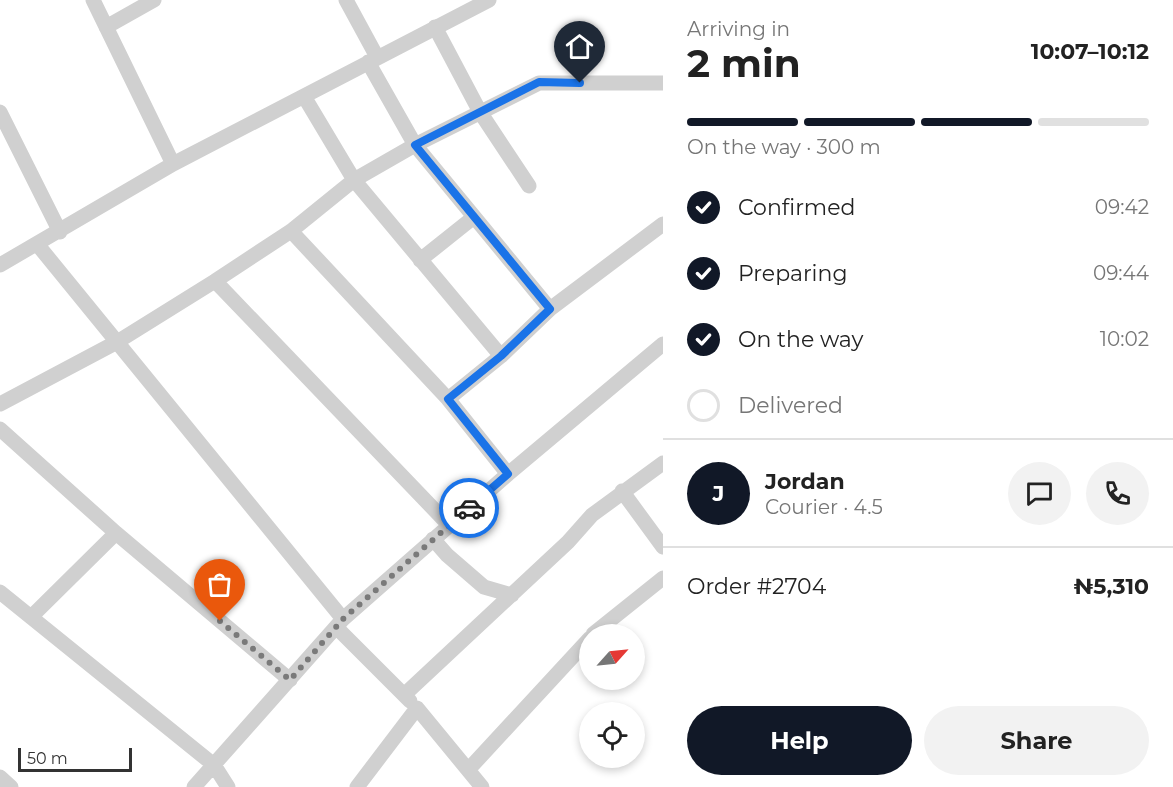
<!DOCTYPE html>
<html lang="en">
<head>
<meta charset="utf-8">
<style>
	:root { --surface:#fff; --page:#f2f2f2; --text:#222; --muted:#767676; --line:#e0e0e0; --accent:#111827 }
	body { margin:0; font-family:Montserrat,sans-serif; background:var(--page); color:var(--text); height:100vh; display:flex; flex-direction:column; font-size:22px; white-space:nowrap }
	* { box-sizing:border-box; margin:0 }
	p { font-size:20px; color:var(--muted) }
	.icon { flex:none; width:33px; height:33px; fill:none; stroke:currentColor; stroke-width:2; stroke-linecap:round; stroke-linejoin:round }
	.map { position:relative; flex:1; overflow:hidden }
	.sheet { display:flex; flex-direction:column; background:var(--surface); width:510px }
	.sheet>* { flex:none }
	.needle { width:39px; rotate:63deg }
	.controls { position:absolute; left:579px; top:624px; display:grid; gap:12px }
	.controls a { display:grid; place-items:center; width:66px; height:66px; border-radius:50%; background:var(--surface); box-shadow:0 3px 9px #0003; font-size:30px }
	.scale { position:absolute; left:18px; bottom:15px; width:114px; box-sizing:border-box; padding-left:6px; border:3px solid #333; border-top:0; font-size:16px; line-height:21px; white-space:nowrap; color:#333; -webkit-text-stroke:4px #fff; paint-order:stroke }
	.pin { position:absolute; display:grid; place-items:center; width:51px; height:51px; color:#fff; margin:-62px -26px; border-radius:50% 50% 50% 0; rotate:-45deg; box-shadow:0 0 6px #0007 }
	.pin .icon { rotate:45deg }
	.courier { position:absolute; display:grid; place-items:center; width:60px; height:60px; margin:-30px; border:4px solid #1a73e8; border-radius:50%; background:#fff; color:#222; box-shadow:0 2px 8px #0007 }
	.head em { font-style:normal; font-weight:700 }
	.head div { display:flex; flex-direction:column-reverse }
	.head { display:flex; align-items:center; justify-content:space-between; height:102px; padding:0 24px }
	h1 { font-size:39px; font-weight:700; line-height:45px }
	.bar { display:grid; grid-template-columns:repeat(4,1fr); gap:9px 6px; align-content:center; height:72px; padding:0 24px }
	.bar i { height:8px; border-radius:4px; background:var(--line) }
	.bar .on { background:var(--accent) }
	.bar p { grid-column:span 4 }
	.line { display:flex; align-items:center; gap:15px; padding:0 24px; border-top:2px solid var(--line) }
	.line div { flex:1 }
	.round { display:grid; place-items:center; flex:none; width:63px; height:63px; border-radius:32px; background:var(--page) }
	ol { padding:0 24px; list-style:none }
	li { display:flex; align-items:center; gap:18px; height:66px }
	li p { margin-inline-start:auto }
	li .icon { padding:6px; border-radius:50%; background:var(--accent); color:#fff; stroke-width:4 }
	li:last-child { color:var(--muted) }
	li i { width:33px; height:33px; border:3px solid var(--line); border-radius:50% }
	.button { display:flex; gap:12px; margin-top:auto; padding:12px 24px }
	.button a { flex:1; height:69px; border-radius:36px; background:var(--accent); color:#fff; font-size:24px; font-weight:700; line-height:69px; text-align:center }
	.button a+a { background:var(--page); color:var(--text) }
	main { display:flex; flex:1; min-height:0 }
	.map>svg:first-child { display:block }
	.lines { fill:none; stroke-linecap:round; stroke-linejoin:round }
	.street { stroke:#d0d0d0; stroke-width:15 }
	.done { stroke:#7a7a7a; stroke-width:6; stroke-dasharray:0 10.8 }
	.route { stroke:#1a73e8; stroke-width:8 }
</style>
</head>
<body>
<main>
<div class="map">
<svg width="663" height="787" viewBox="0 0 663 787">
	<rect width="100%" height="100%" fill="#fff"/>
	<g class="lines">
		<path class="street" d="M 93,0 L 173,164
			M 346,0 L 377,57
			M 106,27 L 154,0
			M 435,27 L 480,112 L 529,186
			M 368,62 L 415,145 L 550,309
			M 305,98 L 354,180 L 501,356
			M 0,112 L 60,232
			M 291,231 L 448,399 L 508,474
			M 37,244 L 343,619
			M 420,260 L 474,217
			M 0,265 L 173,164 L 489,0
			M 215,281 L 449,525
			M 448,399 L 501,356 L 550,309 L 663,224
			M 0,404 L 117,342 L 215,281 L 291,231 L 354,180 L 415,145 L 539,83 L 663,83
			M 0,429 L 116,533 L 290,680
			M 622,491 L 663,547
			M 433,539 L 447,555 L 484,587 L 512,595
			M 0,592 L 214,765 L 228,787
			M 31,617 L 116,533
			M 336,627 L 410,701
			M 593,634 L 663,578
			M 404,695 L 568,542 L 592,515 L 663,463
			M 468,770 L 590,638
			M 0,777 L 11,787
			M 194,787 L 343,619 L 508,474 L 663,344
			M 357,787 L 417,708 L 482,787"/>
	</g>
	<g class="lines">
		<path class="done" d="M 220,621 L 290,680 L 343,619 L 469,508"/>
		<path class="route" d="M 469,508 L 508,474 L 448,399 L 501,356 L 550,309 L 415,145 L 539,82 L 580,83"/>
	</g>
</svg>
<div class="controls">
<a><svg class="needle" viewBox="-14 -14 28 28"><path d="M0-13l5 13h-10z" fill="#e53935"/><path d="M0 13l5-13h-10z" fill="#767676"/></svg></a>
<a><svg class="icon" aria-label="locate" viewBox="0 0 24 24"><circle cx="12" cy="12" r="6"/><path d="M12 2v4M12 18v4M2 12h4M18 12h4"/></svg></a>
</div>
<div class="scale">50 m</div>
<div class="pin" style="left:220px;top:621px;background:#ea580c"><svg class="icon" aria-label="bag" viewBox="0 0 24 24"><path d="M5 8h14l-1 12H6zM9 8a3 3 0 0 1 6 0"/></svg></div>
<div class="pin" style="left:580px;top:83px;background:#1f2937"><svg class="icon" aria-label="home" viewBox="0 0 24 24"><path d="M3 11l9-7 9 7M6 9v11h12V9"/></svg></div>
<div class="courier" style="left:469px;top:508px"><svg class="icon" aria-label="car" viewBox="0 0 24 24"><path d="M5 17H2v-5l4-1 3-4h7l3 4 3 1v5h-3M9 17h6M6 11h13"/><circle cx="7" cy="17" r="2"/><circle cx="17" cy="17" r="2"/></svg></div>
</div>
<section class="sheet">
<div class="head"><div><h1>2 min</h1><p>Arriving in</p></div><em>10:07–10:12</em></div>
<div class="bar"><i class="on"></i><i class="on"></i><i class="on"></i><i></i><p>On the way · 300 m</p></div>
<ol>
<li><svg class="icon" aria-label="check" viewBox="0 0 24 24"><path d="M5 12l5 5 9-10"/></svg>Confirmed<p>09:42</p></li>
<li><svg class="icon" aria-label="check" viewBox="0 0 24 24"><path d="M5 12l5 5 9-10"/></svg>Preparing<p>09:44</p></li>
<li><svg class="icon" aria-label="check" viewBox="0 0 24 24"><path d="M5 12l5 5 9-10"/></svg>On the way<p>10:02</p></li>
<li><i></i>Delivered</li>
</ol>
<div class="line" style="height:108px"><b class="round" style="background:var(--accent);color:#fff">J</b><div><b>Jordan</b><p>Courier · 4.5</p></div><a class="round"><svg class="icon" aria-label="chat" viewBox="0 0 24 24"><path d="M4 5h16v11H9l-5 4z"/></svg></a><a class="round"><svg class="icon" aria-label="phone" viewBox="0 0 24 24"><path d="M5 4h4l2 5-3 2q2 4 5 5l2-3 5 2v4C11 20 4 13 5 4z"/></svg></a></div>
<div class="line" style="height:78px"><div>Order #2704</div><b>₦5,310</b></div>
<div class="button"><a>Help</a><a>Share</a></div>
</section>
</main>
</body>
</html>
